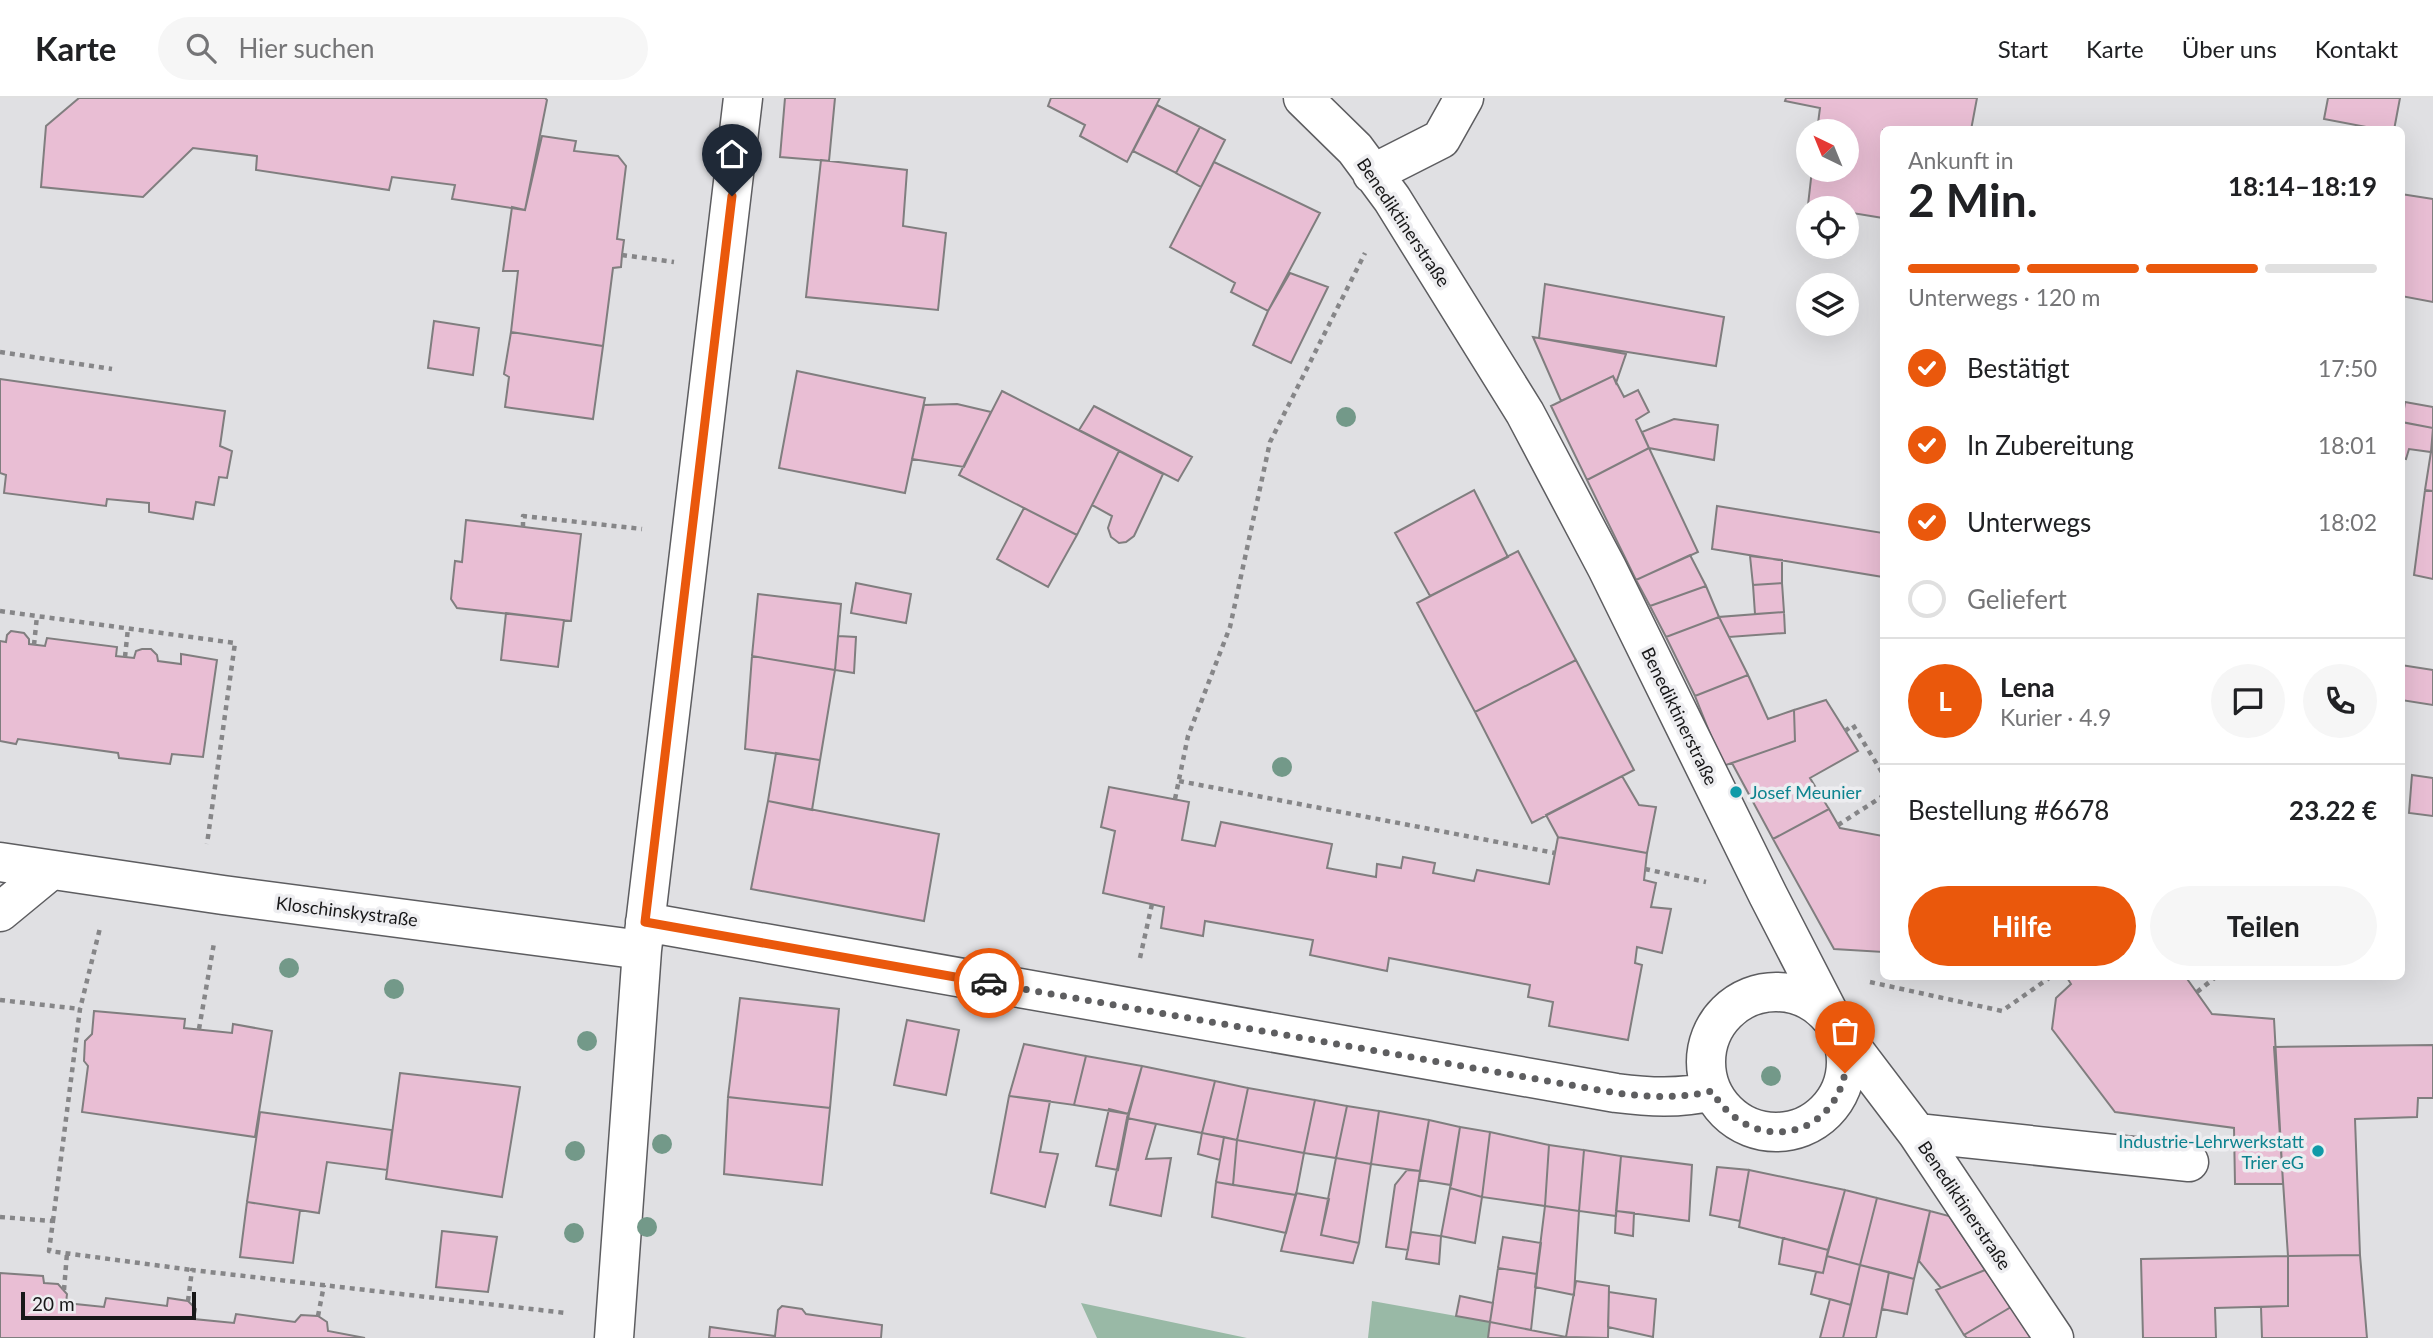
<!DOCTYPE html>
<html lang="de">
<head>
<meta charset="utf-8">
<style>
	:root { --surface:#fff; --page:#f6f6f6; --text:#202124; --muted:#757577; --line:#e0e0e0; --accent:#ea580c }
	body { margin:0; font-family:Lato,sans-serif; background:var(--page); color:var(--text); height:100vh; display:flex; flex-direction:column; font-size:26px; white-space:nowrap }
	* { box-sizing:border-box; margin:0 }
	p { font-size:23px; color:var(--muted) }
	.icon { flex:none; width:38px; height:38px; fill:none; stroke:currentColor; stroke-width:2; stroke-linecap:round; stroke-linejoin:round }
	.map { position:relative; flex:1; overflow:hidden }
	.sheet { position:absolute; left:1880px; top:28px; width:525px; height:854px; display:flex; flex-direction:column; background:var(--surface); border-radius:10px; box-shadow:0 7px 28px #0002 }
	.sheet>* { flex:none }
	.needle { width:46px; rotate:317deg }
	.fabs { position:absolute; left:1796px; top:21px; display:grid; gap:14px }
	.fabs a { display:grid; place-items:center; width:63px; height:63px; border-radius:50%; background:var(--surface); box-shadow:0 7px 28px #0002; font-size:35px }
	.scale { position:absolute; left:21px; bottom:18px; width:175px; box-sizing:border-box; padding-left:7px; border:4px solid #181819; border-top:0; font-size:19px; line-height:24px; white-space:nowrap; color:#181819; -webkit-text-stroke:5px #ededf0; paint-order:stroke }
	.pin { position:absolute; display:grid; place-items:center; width:60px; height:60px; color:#fff; margin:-72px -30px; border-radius:50% 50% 50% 0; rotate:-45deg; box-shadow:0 0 7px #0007 }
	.pin .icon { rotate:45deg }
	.courier { position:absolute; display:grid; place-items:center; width:70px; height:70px; margin:-35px; border:5px solid #ea580c; border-radius:50%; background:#fff; color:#222; box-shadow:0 2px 9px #0007 }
	.headline em { font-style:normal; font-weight:700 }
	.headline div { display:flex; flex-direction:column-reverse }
	.headline { display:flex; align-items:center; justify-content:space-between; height:119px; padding:0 28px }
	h1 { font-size:46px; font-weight:700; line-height:52px }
	.bar { display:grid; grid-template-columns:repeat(4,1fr); gap:10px 7px; align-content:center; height:84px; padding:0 28px }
	.bar i { height:9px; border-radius:5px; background:var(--line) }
	.bar .selected { background:var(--accent) }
	.bar p { grid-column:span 4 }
	.line { display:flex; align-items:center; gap:18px; padding:0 28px; border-top:2px solid var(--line) }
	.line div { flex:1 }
	.round { display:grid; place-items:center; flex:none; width:74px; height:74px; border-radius:37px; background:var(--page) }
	ol { padding:0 28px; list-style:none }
	li { display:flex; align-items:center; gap:21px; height:77px }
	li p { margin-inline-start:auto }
	li .icon { padding:7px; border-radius:50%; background:var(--accent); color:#fff; stroke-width:4 }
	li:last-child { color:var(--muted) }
	li i { width:38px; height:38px; border:4px solid var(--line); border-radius:50% }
	.cta { display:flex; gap:14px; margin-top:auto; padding:14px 28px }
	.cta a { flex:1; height:80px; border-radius:42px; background:var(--accent); color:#fff; font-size:28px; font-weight:700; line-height:80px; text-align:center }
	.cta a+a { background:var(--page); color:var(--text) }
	header { display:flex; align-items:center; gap:42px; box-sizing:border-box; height:98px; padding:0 35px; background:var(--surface); border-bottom:2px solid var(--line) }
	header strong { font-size:33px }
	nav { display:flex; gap:38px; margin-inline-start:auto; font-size:24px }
	.search { width:490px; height:63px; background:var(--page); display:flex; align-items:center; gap:18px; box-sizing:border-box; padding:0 24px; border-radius:38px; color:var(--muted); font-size:26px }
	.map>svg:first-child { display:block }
	.green { fill:#99b9a6 }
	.building { fill:#e9bed4; stroke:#807e7f; stroke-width:2 }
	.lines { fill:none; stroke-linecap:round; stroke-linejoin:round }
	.minor-casing { stroke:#5d5d60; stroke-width:41 }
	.path { stroke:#868688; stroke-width:4.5; stroke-dasharray:5 5; stroke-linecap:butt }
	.minor { stroke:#fff; stroke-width:38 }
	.tree { fill:#739989 }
	.done { stroke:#5e5e60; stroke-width:7; stroke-dasharray:0 12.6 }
	.route { stroke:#ea580c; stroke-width:9 }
	.culture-dot { fill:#0f9aa8; stroke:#ededf0; stroke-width:2.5 }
	.labels { text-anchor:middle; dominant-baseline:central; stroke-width:7; stroke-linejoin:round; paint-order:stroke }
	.street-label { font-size:18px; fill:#181819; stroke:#ededf0 }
	.culture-label { font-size:18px; fill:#0d838f; stroke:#ededf0; text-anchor:start }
</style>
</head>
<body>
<header>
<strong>Karte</strong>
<div class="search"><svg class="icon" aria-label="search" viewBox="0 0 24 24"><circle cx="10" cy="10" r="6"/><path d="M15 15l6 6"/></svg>Hier suchen</div>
<nav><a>Start</a><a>Karte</a><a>Über uns</a><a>Kontakt</a></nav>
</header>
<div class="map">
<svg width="2433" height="1240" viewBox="0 0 2433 1240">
	<rect width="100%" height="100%" fill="#e0e0e3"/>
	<path class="green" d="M 1372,1203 L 1490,1224 L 1488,1240 L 1368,1240 Z
		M 1081,1205 L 1247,1240 L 1097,1240 Z"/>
	<path class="building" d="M 79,0 L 545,0 L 547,2 L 525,112 L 452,101 L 455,87 L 392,79 L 389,92 L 256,72 L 257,58 L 193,50 L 143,99 L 41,89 L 46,28 Z
		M 785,0 L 835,0 L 829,63 L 780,59 Z
		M 1051,0 L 1160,0 L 1127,64 L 1080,38 L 1085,27 L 1048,8 Z
		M 1786,0 L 1977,0 L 1971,32 L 1883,32 L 1883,120 L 1846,114 L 1846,110 L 1808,107 L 1812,72 L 1846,72 L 1846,33 L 1817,33 L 1820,10 L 1785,3 Z
		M 2328,0 L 2400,0 L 2394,32 L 2382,32 L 2324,21 Z
		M 1157,7 L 1200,29 L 1176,75 L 1133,53 Z
		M 1200,29 L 1225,42 L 1201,89 L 1176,75 Z
		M 542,38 L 576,43 L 574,53 L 618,58 L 626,68 L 617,141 L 624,142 L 622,157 L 621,169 L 613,170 L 603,248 L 511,234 L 518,173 L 503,173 L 512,109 L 525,112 Z
		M 821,62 L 907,72 L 903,128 L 946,135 L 938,212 L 806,199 Z
		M 1214,64 L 1320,115 L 1268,213 L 1231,194 L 1235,185 L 1170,149 Z
		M 2401,96 L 2433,101 L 2433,204 L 2401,198 Z
		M 1290,175 L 1328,189 L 1291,265 L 1253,247 L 1268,213 Z
		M 1545,186 L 1724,219 L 1716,268 L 1539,240 Z
		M 434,223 L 479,230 L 473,277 L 428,270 Z
		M 511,234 L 603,248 L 593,321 L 505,309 L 509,279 L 504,276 Z
		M 1533,239 L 1626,256 L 1616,285 L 1613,278 L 1561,303 Z
		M 797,273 L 925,300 L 905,395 L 779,370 Z
		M 1613,278 L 1624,299 L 1638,292 L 1649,314 L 1636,322 L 1649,350 L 1587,382 L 1551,308 Z
		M 0,281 L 225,313 L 220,348 L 232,353 L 227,380 L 219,379 L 214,407 L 196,404 L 193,421 L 149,414 L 149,405 L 107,401 L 106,408 L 4,395 L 6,377 L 0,375 Z
		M 1002,293 L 1119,353 L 1077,437 L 959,377 Z
		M 2405,304 L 2433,309 L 2433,330 L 2402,324 Z
		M 957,306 L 991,314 L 964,369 L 912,361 L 924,307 Z
		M 1094,308 L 1192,359 L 1178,383 L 1079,332 Z
		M 1674,321 L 1718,327 L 1714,362 L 1649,350 L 1642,334 Z
		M 2401,324 L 2433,330 L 2431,354 L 2409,351 L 2406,361 L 2401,360 Z
		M 2433,341 L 2433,393 L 2425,392 Z
		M 1649,350 L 1698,454 L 1636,482 L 1587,382 Z
		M 1119,353 L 1163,376 L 1134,438 L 1126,444 L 1119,445 L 1111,439 L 1108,430 L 1112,418 L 1092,407 Z
		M 1474,392 L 1508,459 L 1430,498 L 1395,435 Z
		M 2425,392 L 2433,393 L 2433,481 L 2414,477 Z
		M 1717,408 L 1883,435 L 1883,479 L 1712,451 Z
		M 1024,410 L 1077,437 L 1048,489 L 997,461 Z
		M 466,422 L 581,436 L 571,523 L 457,510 L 451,501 L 455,463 L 462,464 Z
		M 1518,453 L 1576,562 L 1475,614 L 1417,505 Z
		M 1690,457 L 1706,488 L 1650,508 L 1636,482 Z
		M 1750,458 L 1782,462 L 1782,485 L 1753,487 Z
		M 856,485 L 911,496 L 906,525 L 851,515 Z
		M 1782,485 L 1784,514 L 1755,516 L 1753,487 Z
		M 1706,488 L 1719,519 L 1666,539 L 1650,508 Z
		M 758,496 L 841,506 L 835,572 L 752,558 Z
		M 1784,514 L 1785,535 L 1729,539 L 1719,519 Z
		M 506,515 L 564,522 L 558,569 L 501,562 Z
		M 1719,519 L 1748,577 L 1695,598 L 1666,539 Z
		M 11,533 L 24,535 L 29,541 L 29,546 L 45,548 L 47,540 L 117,549 L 116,558 L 134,560 L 136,553 L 142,551 L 151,551 L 157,557 L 158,563 L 181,566 L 181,556 L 217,562 L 203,659 L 172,656 L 170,666 L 119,660 L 118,655 L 18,641 L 16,646 L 0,643 L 0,543 L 6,544 L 7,537 Z
		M 838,538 L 856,539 L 854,575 L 835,572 Z
		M 752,558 L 835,572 L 820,662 L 745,651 Z
		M 1576,562 L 1634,672 L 1532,725 L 1475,614 Z
		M 2401,567 L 2433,572 L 2433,607 L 2401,602 Z
		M 1748,577 L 1768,621 L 1794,612 L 1795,643 L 1723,668 L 1695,598 Z
		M 1826,602 L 1858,653 L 1810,680 L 1829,711 L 1773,741 L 1732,665 L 1795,643 L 1794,612 Z
		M 776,655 L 820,662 L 812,712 L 768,703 Z
		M 2412,677 L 2433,680 L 2433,718 L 2409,715 Z
		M 1622,678 L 1639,707 L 1656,709 L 1647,755 L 1558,739 L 1546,717 Z
		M 1109,689 L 1189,704 L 1182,742 L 1215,748 L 1221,724 L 1332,746 L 1327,770 L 1376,779 L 1377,766 L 1401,770 L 1403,759 L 1435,765 L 1433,775 L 1474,783 L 1477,772 L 1549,786 L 1558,739 L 1647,755 L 1644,782 L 1656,785 L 1651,809 L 1671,811 L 1662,855 L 1637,849 L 1635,865 L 1642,867 L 1628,942 L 1549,928 L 1553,904 L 1528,899 L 1530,887 L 1389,860 L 1387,873 L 1310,857 L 1313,842 L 1205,823 L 1203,838 L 1161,830 L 1164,809 L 1103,795 L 1115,733 L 1101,729 Z
		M 768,703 L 939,736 L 924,823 L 751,791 Z
		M 1829,711 L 1840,730 L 1883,738 L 1883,854 L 1834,851 L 1773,741 Z
		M 2066,878 L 2185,878 L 2212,916 L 2274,921 L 2283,1086 L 2235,1086 L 2234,1030 L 2115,1014 L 2052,931 L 2056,900 L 2071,886 Z
		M 740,900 L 839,911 L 830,1010 L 728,999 Z
		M 94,913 L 185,921 L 184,930 L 232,935 L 233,926 L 272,933 L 255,1039 L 82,1014 L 88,968 L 84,963 L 85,943 L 92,936 Z
		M 907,922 L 959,932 L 946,997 L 894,987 Z
		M 1024,946 L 1086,958 L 1074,1007 L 1009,998 Z
		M 2433,947 L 2433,1000 L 2418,1000 L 2417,1019 L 2355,1021 L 2360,1157 L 2288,1158 L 2274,949 Z
		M 1086,958 L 1142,968 L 1129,1016 L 1074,1007 Z
		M 1142,968 L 1215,983 L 1202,1035 L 1127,1020 Z
		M 400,975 L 520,989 L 502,1099 L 386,1081 Z
		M 1215,983 L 1248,990 L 1237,1042 L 1202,1035 Z
		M 1248,990 L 1315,1002 L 1304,1055 L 1237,1042 Z
		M 1009,998 L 1050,1003 L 1040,1054 L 1058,1056 L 1045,1109 L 991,1095 Z
		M 728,999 L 830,1010 L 822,1087 L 724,1076 Z
		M 1315,1002 L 1347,1008 L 1336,1060 L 1304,1055 Z
		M 1347,1008 L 1379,1013 L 1371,1066 L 1336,1060 Z
		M 1109,1011 L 1129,1016 L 1118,1072 L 1096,1068 Z
		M 1379,1013 L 1429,1022 L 1420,1073 L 1371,1066 Z
		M 260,1014 L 392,1032 L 387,1072 L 327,1064 L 319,1115 L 247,1104 Z
		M 1127,1020 L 1156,1026 L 1146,1061 L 1171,1060 L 1161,1118 L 1110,1107 Z
		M 1429,1022 L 1460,1029 L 1451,1087 L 1419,1082 Z
		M 1460,1029 L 1490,1034 L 1482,1099 L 1450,1090 Z
		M 1490,1034 L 1549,1047 L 1545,1108 L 1482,1099 Z
		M 1202,1035 L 1224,1039 L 1220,1062 L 1198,1056 Z
		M 1224,1039 L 1237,1042 L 1233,1087 L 1216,1084 Z
		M 1237,1042 L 1304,1055 L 1296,1097 L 1233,1087 Z
		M 1549,1047 L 1584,1052 L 1579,1113 L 1545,1108 Z
		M 1584,1052 L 1621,1058 L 1616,1118 L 1579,1113 Z
		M 1621,1058 L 1692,1067 L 1689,1123 L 1616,1113 Z
		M 1336,1060 L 1371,1066 L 1359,1145 L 1321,1137 Z
		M 1717,1069 L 1749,1072 L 1740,1123 L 1710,1117 Z
		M 1407,1072 L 1420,1073 L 1408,1152 L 1386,1149 L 1395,1087 Z
		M 1749,1072 L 1845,1092 L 1828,1152 L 1739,1129 Z
		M 1216,1084 L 1296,1097 L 1286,1135 L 1212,1119 Z
		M 1450,1090 L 1482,1099 L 1475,1145 L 1441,1138 Z
		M 1845,1092 L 1877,1100 L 1860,1167 L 1827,1158 Z
		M 1296,1095 L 1329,1101 L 1321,1137 L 1359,1145 L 1353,1165 L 1281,1153 Z
		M 1877,1100 L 1930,1113 L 1914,1181 L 1860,1167 Z
		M 247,1104 L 300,1112 L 293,1165 L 240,1159 Z
		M 1545,1108 L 1579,1113 L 1574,1197 L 1535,1189 Z
		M 1616,1113 L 1634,1115 L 1633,1138 L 1615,1135 Z
		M 1930,1113 L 1949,1118 L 1985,1172 L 1941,1190 L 1919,1163 Z
		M 442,1133 L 497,1139 L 488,1194 L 436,1189 Z
		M 1411,1134 L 1441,1138 L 1439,1166 L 1406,1161 Z
		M 1503,1139 L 1541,1145 L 1537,1176 L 1498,1170 Z
		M 1783,1140 L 1828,1152 L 1823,1175 L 1779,1166 Z
		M 2360,1157 L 2367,1240 L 2262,1240 L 2261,1209 L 2288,1208 L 2288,1158 Z
		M 1827,1158 L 1860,1167 L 1851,1207 L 1811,1196 L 1816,1174 L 1823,1175 Z
		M 2288,1158 L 2288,1208 L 2215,1210 L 2216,1240 L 2143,1240 L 2141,1161 Z
		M 1860,1167 L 1889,1174 L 1876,1240 L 1843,1240 Z
		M 1498,1170 L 1537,1176 L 1531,1232 L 1490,1224 Z
		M 1985,1172 L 2011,1209 L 1964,1237 L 1936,1192 Z
		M 1889,1174 L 1914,1181 L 1907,1216 L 1882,1211 Z
		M 0,1175 L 43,1178 L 44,1185 L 58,1186 L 67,1196 L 66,1205 L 104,1209 L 106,1200 L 167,1208 L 168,1200 L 188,1203 L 196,1211 L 194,1221 L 234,1225 L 236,1216 L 295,1224 L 301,1217 L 318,1218 L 327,1224 L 328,1233 L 365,1240 L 0,1240 Z
		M 1576,1183 L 1609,1188 L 1608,1240 L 1566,1239 Z
		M 1609,1194 L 1656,1201 L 1653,1239 L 1608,1229 Z
		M 1460,1198 L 1493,1205 L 1490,1224 L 1456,1218 Z
		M 1830,1201 L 1851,1207 L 1843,1240 L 1820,1240 Z
		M 782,1208 L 802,1211 L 806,1216 L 882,1227 L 881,1240 L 709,1240 L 710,1229 L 775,1238 L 778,1212 Z
		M 2011,1209 L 2033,1240 L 1967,1240 L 1964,1237 Z
		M 1490,1224 L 1566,1239 L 1576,1240 L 1488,1240 Z"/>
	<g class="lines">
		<defs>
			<path id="minor" d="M 1303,0 L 1355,51 L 1392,101 L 1525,315 L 1607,470 L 1768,797 L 1835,927 L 1917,1035 L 2054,1240
				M 1372,76 L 1441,41 L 1464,0
				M 0,764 L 223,797 L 642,852
				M 0,814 L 51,772
				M 645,824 L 1616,995 C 1648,999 1680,1001 1712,993
				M1706 964a70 70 0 1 1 140 0a70 70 0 1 1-140 0Z
				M 1917,1035 L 2189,1064
				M 614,1240 L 642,852 L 743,0"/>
		</defs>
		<use href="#minor" class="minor-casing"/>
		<path class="path" d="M 622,157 L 674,164
			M 0,254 L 112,271
			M 523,429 L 523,418 L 642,431
			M 0,513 L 235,545 L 207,746
			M 34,547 L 37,518
			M 125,559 L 128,530
			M 1845,633 L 1853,627 L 1883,676
			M 1179,683 L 1555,755
			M 1175,701 L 1188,638 L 1230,529 L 1270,344 L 1365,155
			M 1838,727 L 1883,698
			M 1645,771 L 1706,784
			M 1140,860 L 1152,806
			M 1870,884 L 2002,913 L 2052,878
			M 2197,894 L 2217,878
			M 0,902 L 80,911
			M 199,931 L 214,845
			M 0,1119 L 53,1123 L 49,1153 L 192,1172
			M 53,1123 L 80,911 L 100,830
			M 64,1192 L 67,1155
			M 188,1203 L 192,1172 L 566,1215
			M 318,1218 L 324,1187"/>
		<use href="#minor" class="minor"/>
	</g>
	<g class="tree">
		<circle cx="1346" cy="319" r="10"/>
		<circle cx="1282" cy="669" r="10"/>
		<circle cx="289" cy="870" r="10"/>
		<circle cx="394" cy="891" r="10"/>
		<circle cx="587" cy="943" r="10"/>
		<circle cx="1771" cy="978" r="10"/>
		<circle cx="662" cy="1046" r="10"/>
		<circle cx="575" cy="1053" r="10"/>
		<circle cx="647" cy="1129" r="10"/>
		<circle cx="574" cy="1135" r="10"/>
	</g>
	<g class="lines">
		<path class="done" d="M 989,885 L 1616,995 C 1648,999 1680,1001 1712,993 C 1747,1054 1830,1046 1845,975"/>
		<path class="route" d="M 732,98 L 645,824 L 989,885"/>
	</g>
	<g class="culture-dot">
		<circle cx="1736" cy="694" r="7"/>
		<circle cx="2318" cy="1053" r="7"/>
	</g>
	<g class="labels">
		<g class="street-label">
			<text transform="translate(1404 124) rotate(56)">Benediktinerstraße</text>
			<text transform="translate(1680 618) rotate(64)">Benediktinerstraße</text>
			<text transform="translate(347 813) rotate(7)">Kloschinskystraße</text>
			<text transform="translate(1965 1107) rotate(56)">Benediktinerstraße</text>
		</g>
		<g class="culture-label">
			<text x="1750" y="694">Josef Meunier</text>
			<text x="2304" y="1043" text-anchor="end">Industrie-Lehrwerkstatt<tspan x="2304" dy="21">Trier eG</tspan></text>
		</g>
	</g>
</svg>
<div class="fabs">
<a><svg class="needle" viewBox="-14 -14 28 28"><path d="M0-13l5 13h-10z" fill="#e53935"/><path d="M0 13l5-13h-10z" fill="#757577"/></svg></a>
<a><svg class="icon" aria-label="locate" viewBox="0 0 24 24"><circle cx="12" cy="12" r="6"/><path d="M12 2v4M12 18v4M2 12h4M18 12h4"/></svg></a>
<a><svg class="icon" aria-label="layers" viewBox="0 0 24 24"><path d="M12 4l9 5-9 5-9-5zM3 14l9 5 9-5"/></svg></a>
</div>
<div class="scale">20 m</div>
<div class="pin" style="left:1845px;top:975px;background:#ea580c"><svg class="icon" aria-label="bag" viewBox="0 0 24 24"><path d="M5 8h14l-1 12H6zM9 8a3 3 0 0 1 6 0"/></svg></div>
<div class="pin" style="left:732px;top:98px;background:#1f2937"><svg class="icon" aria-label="home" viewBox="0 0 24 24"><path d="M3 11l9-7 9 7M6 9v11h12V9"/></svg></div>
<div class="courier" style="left:989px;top:885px"><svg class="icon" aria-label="car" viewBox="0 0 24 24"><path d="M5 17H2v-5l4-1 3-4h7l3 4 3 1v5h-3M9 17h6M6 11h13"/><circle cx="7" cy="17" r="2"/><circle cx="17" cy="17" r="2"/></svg></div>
<section class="sheet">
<div class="headline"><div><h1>2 Min.</h1><p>Ankunft in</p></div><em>18:14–18:19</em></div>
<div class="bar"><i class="selected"></i><i class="selected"></i><i class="selected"></i><i></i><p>Unterwegs · 120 m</p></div>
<ol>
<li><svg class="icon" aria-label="check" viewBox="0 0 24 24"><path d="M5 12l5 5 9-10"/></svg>Bestätigt<p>17:50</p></li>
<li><svg class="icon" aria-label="check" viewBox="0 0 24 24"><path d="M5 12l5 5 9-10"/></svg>In Zubereitung<p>18:01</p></li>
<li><svg class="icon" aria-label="check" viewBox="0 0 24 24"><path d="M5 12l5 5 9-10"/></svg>Unterwegs<p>18:02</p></li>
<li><i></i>Geliefert</li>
</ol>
<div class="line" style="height:126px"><b class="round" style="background:var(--accent);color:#fff">L</b><div><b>Lena</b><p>Kurier · 4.9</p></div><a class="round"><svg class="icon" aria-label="chat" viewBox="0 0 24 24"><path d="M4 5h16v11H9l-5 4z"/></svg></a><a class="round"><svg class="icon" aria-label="phone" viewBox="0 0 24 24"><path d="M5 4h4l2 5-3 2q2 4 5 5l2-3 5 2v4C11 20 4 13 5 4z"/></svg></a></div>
<div class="line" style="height:91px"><div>Bestellung #6678</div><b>23.22 €</b></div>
<div class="cta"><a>Hilfe</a><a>Teilen</a></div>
</section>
</div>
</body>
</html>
